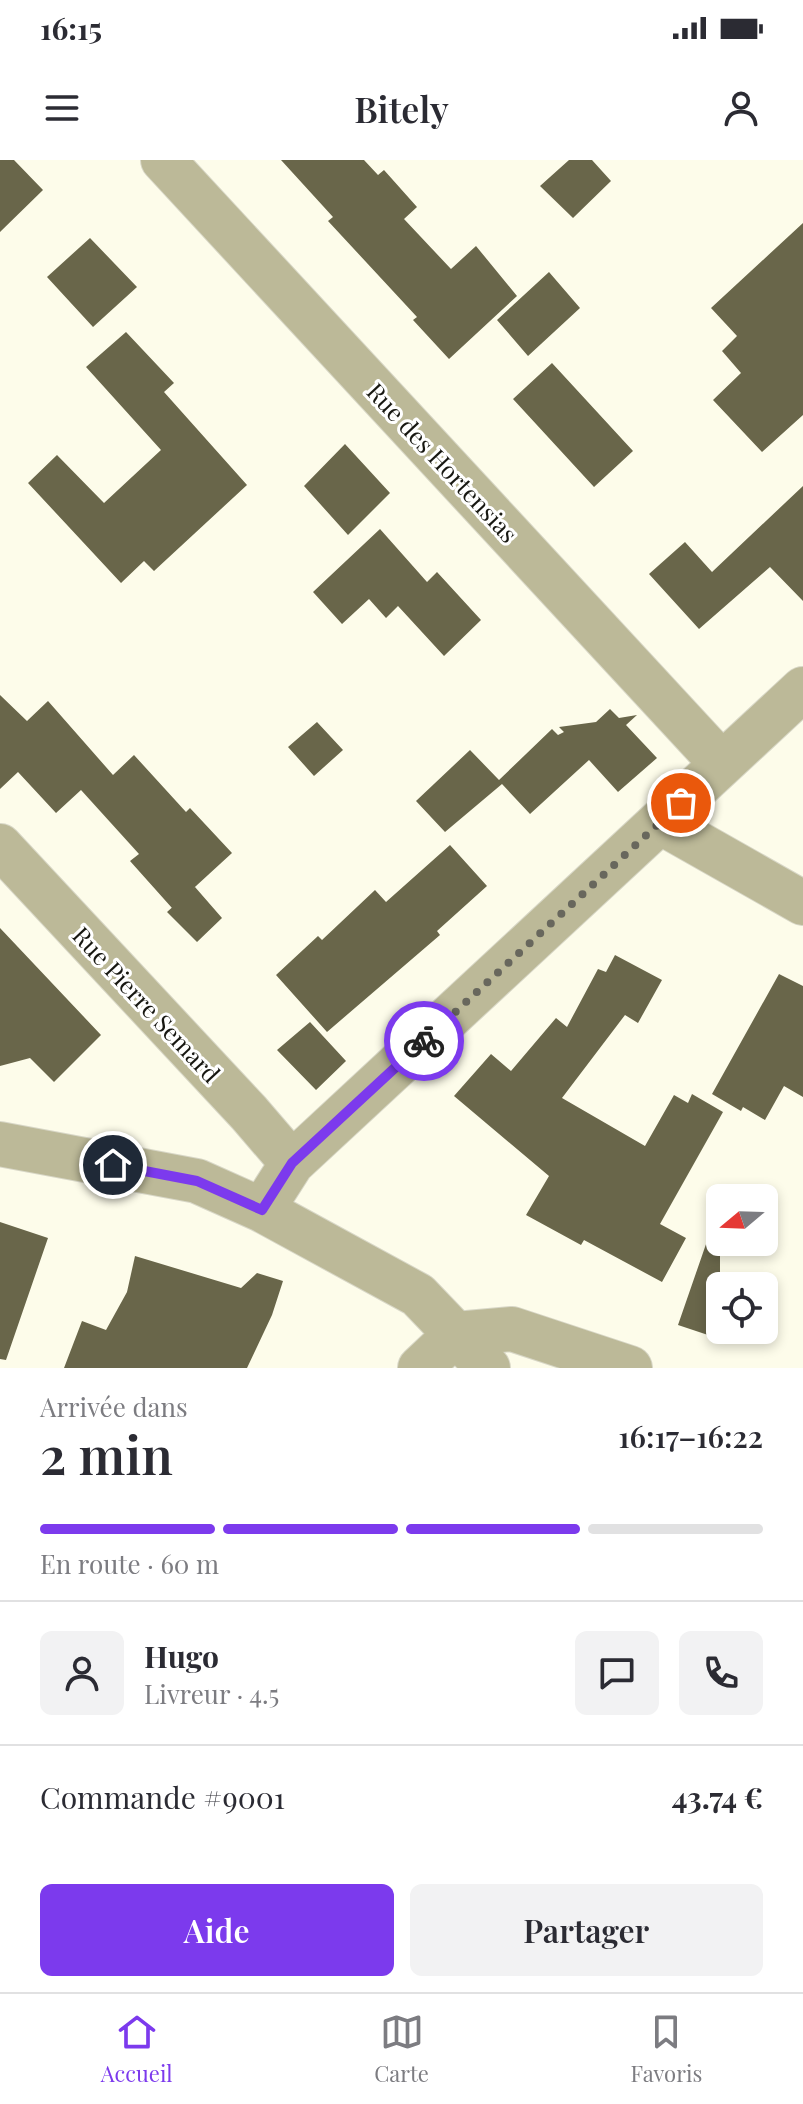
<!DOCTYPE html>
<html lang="fr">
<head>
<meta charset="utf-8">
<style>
	:root { --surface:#fff; --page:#f2f2f3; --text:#2b2b33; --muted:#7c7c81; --line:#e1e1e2; --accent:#7c3aed }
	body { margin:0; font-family:"Playfair Display",serif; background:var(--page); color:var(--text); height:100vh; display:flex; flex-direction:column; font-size:30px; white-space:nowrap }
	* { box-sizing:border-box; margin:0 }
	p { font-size:26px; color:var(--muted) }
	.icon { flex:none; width:44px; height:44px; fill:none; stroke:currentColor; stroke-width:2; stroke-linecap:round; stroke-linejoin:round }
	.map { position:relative; height:1208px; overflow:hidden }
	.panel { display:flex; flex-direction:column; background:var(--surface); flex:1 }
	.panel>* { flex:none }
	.needle { width:52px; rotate:251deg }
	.fabs { position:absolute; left:706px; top:1024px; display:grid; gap:16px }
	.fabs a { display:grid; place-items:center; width:72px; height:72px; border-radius:12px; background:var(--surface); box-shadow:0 4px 12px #0003; font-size:40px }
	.pin { position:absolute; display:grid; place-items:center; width:68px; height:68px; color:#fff; margin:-34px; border:4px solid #fff; border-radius:50%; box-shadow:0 2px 8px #0007 }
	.courier { position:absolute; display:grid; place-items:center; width:80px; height:80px; margin:-40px; border:6px solid #7c3aed; border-radius:50%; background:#fff; color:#222; box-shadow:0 2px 10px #0007 }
	.summary em { font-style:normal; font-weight:600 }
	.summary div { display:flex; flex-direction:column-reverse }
	.summary { display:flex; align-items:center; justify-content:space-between; height:136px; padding:0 40px }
	h1 { font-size:52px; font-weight:600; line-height:60px }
	.bar { display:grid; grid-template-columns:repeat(4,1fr); gap:12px 8px; align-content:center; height:96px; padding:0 40px }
	.bar i { height:10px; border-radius:6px; background:var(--line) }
	.bar .on { background:var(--accent) }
	.bar p { grid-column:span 4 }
	.line { display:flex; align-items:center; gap:20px; padding:0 40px; border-top:2px solid var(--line) }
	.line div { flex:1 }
	.round { display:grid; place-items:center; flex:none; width:84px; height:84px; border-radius:12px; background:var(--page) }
	.action { display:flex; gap:16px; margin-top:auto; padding:16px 40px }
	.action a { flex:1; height:92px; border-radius:12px; background:var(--accent); color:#fff; font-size:32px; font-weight:600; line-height:92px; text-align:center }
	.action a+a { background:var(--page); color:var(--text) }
	.status { display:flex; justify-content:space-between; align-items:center; height:56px; padding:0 40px; background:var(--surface); direction:ltr }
	.status svg { height:22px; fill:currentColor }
	header { display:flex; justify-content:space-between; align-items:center; height:104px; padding:0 40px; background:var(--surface); font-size:36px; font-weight:600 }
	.tab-bar { display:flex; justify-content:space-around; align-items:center; height:112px; border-top:2px solid var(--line); background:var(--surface); font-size:22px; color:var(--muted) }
	.tab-bar a { display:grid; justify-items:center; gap:4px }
	.tab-bar .on { color:var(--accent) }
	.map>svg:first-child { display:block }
	.building { fill:#69664a }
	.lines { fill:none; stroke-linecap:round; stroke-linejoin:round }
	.minor-casing { stroke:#d8d7c7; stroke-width:46 }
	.minor { stroke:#bcb998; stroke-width:44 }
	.done { stroke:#68675d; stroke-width:8; stroke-dasharray:0 14.4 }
	.route { stroke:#7c3aed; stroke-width:10 }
	.labels { text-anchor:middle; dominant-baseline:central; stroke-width:6; stroke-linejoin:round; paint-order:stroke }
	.street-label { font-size:24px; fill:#171711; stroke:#fff }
</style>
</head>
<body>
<div class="status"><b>16:15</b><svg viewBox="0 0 49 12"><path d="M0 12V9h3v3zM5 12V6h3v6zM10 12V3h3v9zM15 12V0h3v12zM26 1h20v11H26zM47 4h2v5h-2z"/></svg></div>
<header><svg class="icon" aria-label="menu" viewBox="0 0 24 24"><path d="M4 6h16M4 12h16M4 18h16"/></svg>Bitely<svg class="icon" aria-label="person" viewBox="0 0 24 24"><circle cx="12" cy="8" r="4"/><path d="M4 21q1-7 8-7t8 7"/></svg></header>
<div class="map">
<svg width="803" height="1208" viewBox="0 0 803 1208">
	<rect width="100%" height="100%" fill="#fdfcea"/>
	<path class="building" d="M 0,0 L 14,0 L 43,30 L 0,72 Z
		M 281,0 L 364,0 L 378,15 L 384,10 L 417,47 L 404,59 L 451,109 L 476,86 L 517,136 L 449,199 L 413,160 L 417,157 L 328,61 L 333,57 Z
		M 569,0 L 592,0 L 611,21 L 573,58 L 540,26 Z
		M 803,63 L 803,255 L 762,292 L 713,240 L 741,213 L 722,191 L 737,176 L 711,148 Z
		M 90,78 L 137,127 L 93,167 L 47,117 Z
		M 549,112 L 580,148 L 528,196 L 497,160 Z
		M 126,172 L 174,223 L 164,232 L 247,325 L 154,411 L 144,401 L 121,423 L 28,323 L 57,295 L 104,343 L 161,290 L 86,207 Z
		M 552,203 L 633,291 L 594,327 L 513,239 Z
		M 345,284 L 390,333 L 348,375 L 304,326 Z
		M 803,326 L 803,441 L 770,407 L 699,469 L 649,414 L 685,382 L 712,412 Z
		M 380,369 L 427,422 L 437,412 L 481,460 L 444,496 L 398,446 L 386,458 L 369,439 L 342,464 L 313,432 Z
		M 0,535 L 27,561 L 48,541 L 113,615 L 134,595 L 186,652 L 190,648 L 232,693 L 172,748 L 130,701 L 139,694 L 81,630 L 56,653 L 18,612 L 0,629 Z
		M 610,549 L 619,558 L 637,555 L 626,565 L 657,598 L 618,632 L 589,600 L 530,654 L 502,624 L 445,672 L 416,641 L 470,590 L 499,620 L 552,569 L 558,575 L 564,572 L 559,567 L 596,562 Z
		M 317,562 L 343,590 L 314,616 L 288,587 Z
		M 450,685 L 487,726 L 437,771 L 440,775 L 327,872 L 276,815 L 318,776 L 322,780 L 375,730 L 386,742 Z
		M 195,727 L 222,758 L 197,782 L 167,752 Z
		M 0,768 L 101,875 L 54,922 L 30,898 L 0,906 Z
		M 615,795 L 662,820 L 638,863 L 625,855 L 562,938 L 645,986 L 674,935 L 688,943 L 692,934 L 723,952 L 660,1064 L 686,1078 L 662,1122 L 584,1080 L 581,1085 L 526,1055 L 549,1016 L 454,936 L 491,894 L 511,911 L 556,858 L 567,867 L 598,809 L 606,812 Z
		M 779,814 L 803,826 L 803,937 L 784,926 L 765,960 L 743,947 L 741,951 L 712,934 Z
		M 310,862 L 346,901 L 316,930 L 277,890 Z
		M 714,1061 L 720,1062 L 720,1179 L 678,1165 Z
		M 0,1062 L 48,1078 L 6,1200 L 0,1199 Z
		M 135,1096 L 241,1128 L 257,1113 L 283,1121 L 272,1155 L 247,1208 L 64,1208 L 82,1161 L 106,1170 L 127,1132 Z"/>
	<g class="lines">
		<defs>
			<path id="minor" d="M 163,0 L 722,604
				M 660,662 L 803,743
				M 0,686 L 249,953 L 292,1003
				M 0,984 L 197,1021 L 262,1050 L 418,1135 L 488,1208
				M 262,1050 L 292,1003 L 803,529
				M 456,1174 L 512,1169 L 630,1208
				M 420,1208 L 456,1174"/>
		</defs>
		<use href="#minor" class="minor-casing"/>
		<use href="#minor" class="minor"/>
	</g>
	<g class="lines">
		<path class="done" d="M 424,881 L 681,643"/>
		<path class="route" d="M 113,1005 L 197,1021 L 262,1050 L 292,1003 L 424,881"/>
	</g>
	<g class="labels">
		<g class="street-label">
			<text transform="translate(443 302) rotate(47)">Rue des Hortensias</text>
			<text transform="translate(147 844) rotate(47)">Rue Pierre Semard</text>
		</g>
	</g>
</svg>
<div class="fabs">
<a><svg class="needle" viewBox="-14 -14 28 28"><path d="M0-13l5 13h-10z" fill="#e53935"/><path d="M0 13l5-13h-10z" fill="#7c7c81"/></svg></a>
<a><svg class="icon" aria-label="locate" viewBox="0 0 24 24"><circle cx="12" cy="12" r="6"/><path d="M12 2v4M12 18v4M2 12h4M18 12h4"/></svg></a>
</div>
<div class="pin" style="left:681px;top:643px;background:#ea580c"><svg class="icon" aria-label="bag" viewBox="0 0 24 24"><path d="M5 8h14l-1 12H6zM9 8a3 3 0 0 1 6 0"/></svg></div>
<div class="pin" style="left:113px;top:1005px;background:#1f2937"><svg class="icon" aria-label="home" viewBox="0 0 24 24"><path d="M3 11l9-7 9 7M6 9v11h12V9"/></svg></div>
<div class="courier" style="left:424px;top:881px"><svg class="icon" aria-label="bike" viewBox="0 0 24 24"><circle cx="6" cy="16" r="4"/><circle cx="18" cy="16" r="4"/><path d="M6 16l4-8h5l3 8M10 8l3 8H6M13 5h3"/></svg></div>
</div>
<section class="panel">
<div class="summary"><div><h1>2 min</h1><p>Arrivée dans</p></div><em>16:17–16:22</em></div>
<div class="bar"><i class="on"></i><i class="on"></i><i class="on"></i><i></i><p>En route · 60 m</p></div>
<div class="line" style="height:144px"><a class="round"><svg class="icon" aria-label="person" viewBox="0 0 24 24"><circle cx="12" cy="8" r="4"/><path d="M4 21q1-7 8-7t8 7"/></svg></a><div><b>Hugo</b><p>Livreur · 4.5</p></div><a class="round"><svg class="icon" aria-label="chat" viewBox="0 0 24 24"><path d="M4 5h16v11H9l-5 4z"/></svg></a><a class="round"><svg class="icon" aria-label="phone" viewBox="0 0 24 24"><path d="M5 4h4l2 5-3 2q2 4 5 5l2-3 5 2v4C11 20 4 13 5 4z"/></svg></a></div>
<div class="line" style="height:104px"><div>Commande #9001</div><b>43.74 €</b></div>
<div class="action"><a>Aide</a><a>Partager</a></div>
</section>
<nav class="tab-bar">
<a class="on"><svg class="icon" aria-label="home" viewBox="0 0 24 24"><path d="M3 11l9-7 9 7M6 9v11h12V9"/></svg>Accueil</a>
<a><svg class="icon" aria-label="map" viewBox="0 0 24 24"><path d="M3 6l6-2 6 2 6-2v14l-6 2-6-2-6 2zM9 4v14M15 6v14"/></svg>Carte</a>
<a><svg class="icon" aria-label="saved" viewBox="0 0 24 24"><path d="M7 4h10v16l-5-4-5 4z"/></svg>Favoris</a>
</nav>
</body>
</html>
